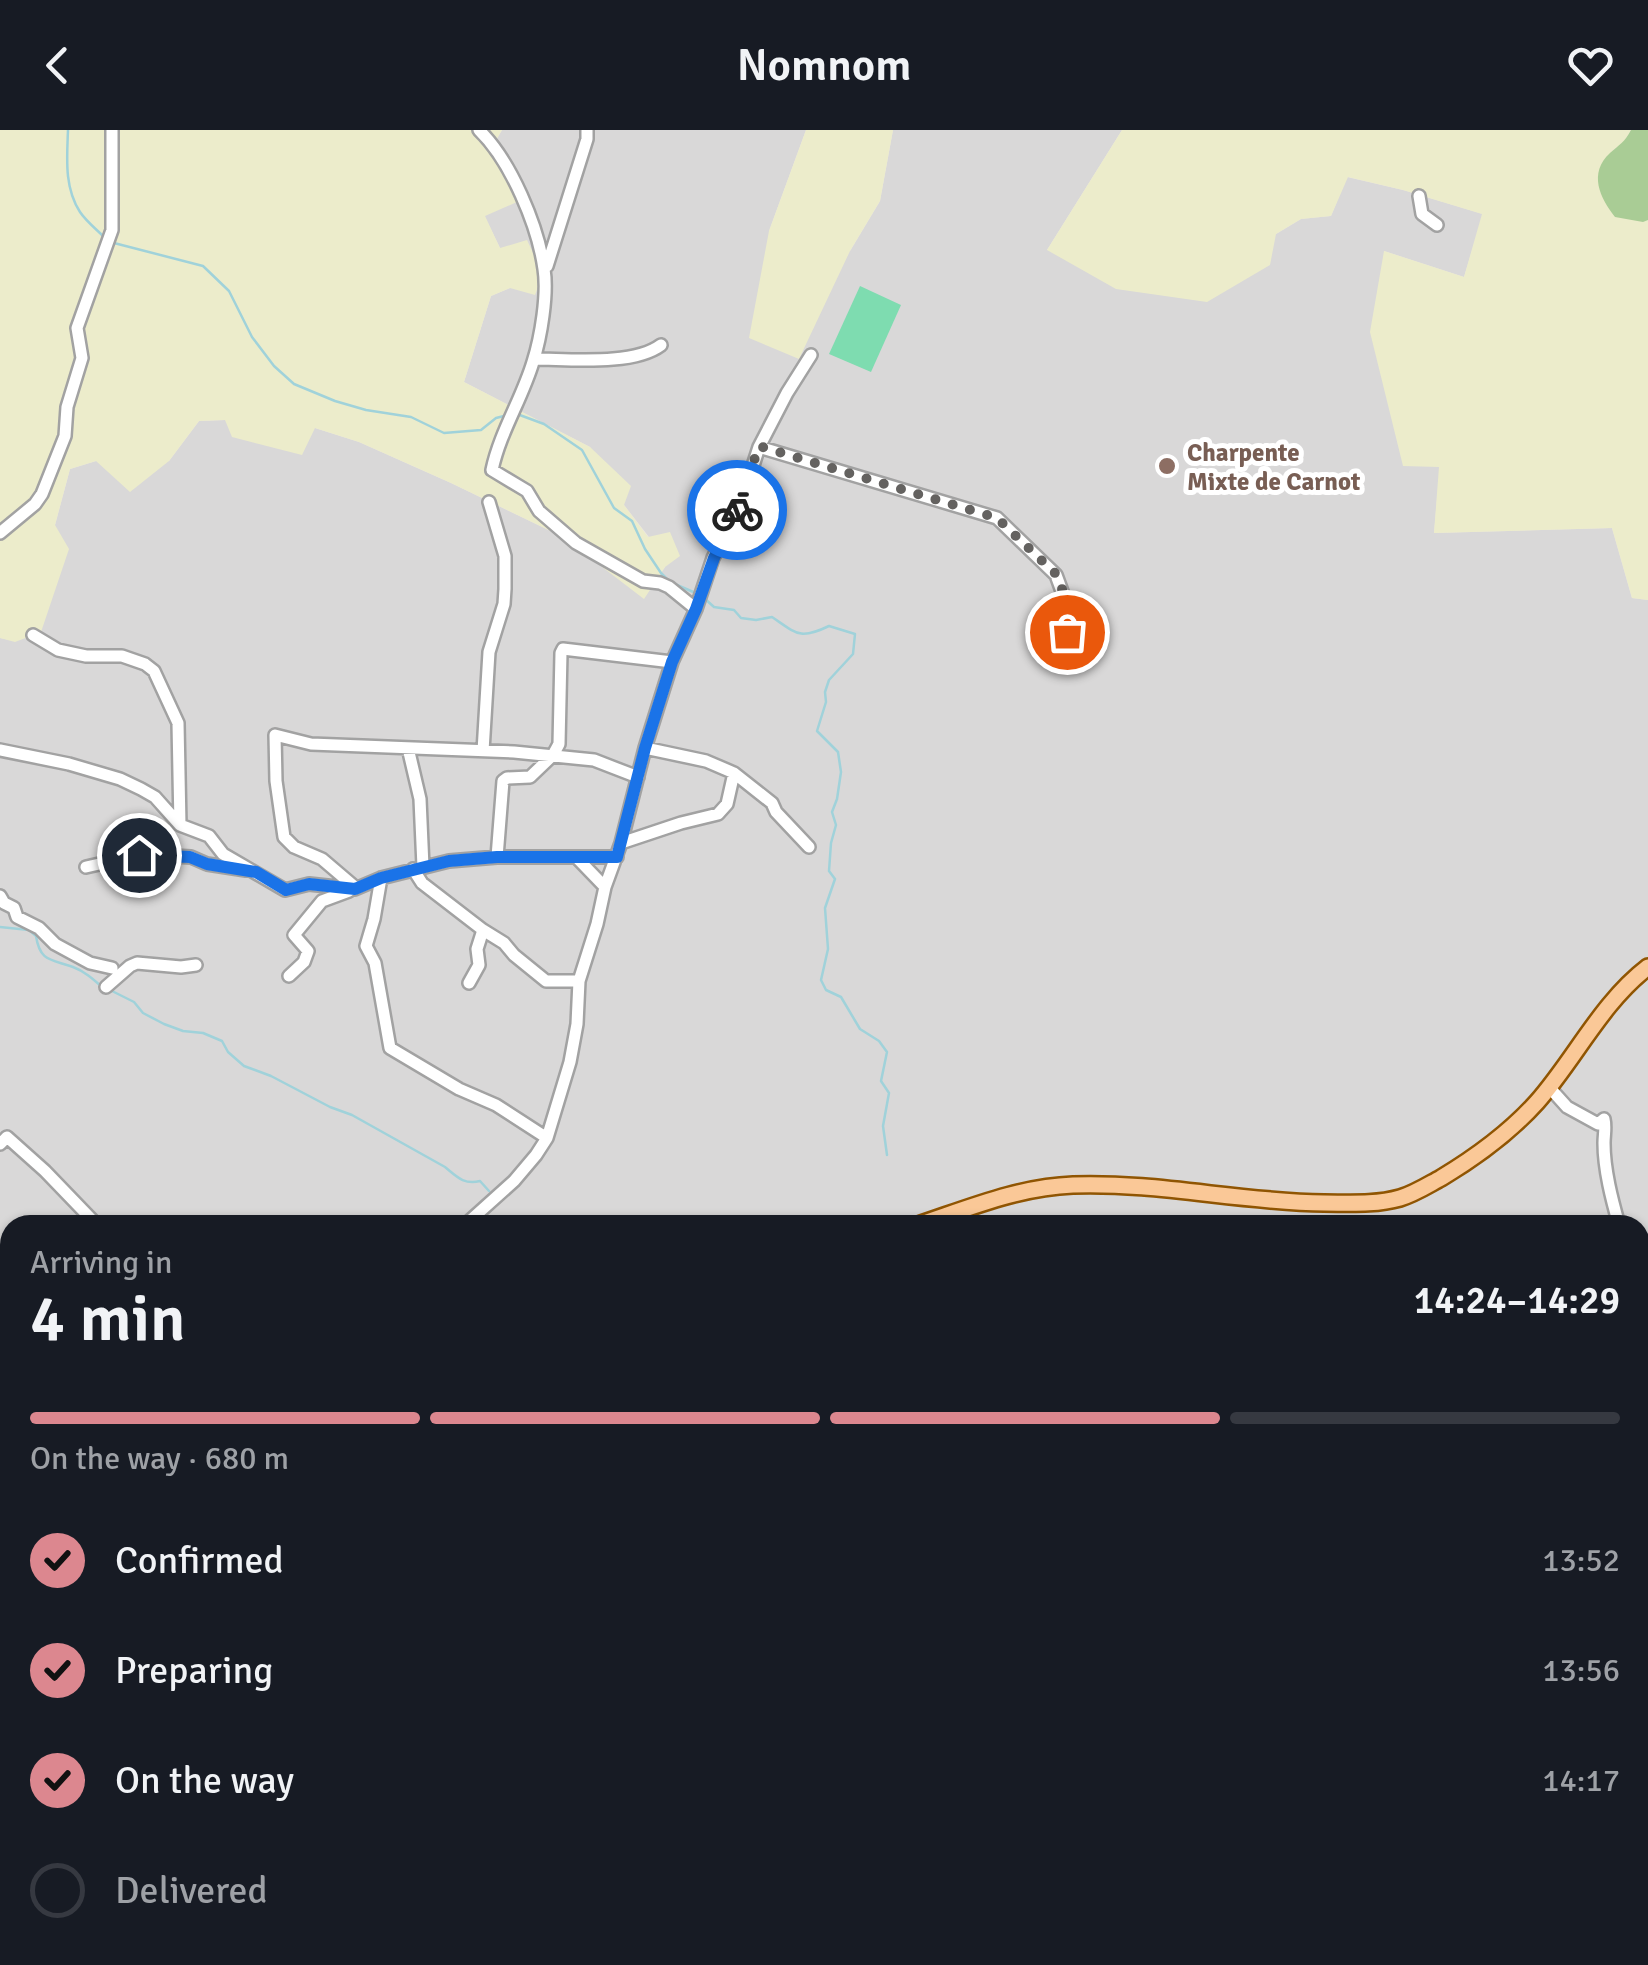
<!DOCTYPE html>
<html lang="en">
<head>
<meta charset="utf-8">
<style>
	:root { --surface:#171b24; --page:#242831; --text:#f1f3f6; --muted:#9ea1a6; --line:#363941; --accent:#dc878f }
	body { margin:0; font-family:Signika,sans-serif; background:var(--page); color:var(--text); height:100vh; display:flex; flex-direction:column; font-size:38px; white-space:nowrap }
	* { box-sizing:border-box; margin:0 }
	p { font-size:32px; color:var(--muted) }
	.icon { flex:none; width:55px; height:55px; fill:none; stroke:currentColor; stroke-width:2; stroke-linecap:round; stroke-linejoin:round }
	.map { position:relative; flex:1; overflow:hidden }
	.details { position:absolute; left:0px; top:1085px; width:1650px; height:750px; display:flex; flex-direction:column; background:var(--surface); border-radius:30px 30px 0 0; box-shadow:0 2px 8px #0004 }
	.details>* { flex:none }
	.pin { position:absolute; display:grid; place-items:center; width:85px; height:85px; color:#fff; margin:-42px; border:5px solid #fff; border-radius:50%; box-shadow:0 2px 10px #0007 }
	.courier { position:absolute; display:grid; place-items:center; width:100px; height:100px; margin:-50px; border:8px solid #1a73e8; border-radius:50%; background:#fff; color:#222; box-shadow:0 2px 12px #0007 }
	.headline em { font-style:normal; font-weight:600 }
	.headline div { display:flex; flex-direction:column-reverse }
	.headline { display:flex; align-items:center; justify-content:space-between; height:170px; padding:0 30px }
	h1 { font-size:65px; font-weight:600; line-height:75px }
	.bar { display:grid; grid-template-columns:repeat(4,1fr); gap:15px 10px; align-content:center; height:120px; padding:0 30px }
	.bar i { height:12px; border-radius:8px; background:var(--line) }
	.bar .selected { background:var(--accent) }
	.bar p { grid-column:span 4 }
	ol { padding:0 30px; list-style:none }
	li { display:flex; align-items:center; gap:30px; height:110px }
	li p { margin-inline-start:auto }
	li .icon { padding:10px; border-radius:50%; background:var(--accent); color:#111; stroke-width:4 }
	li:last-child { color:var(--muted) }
	li i { width:55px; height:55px; border:5px solid var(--line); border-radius:50% }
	header { display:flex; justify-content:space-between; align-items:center; height:130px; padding:0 30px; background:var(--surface); font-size:45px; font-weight:600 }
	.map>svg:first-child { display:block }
	.residential { fill:#d9d8d8 }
	.farmland { fill:#ececcb }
	.forest { fill:#a9cc95 }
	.pitch { fill:#7edcb0 }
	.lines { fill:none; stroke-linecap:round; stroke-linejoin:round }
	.stream { stroke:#a0d2da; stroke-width:2.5 }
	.minor-casing { stroke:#a2a2a2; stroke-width:16 }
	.major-casing { stroke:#905502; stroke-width:20 }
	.minor { stroke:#fff; stroke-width:11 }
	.major { stroke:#fac897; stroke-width:15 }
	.done { stroke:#646260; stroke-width:10; stroke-dasharray:0 18 }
	.route { stroke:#1a73e8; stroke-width:12 }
	.education-dot { fill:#8d6e63; stroke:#fff; stroke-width:4 }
	.labels { text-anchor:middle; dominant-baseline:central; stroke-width:10; stroke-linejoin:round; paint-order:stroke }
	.education-label { font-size:25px; font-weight:bold; fill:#785e54; stroke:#fff; text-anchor:start }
</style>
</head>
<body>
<header><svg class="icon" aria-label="back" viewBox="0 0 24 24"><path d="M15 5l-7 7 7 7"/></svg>Nomnom<svg class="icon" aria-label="heart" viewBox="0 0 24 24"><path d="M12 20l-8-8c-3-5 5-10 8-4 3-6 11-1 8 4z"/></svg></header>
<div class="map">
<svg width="1648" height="1835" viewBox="0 0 1648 1835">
	<rect width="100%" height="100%" fill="#ece7e0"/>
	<path class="residential" d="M 502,0 L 806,0 L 769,101 L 850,121 L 880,71 L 893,0 L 1122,0 L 1047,120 L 1276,104 L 1301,89 L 1331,86 L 1347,47 L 1403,60 L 1483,84 L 1464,147 L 1384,121 L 1440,336 L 1434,403 L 1612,398 L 1632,468 L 1648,470 L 1648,1750 L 1640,1748 L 1640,1095 L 10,1095 L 10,1825 L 1543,1825 L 1543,1833 L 1547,1835 L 0,1835 L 0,508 L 15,511 L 55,395 L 70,339 L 96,331 L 169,331 L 199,291 L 225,290 L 315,298 L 359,312 L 451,353 L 563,407 L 644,468 L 665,437 L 649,407 L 624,375 L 590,317 L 464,252 L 491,166 L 510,158 L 500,118 L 484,85 L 492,17 Z
		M 1648,1764 L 1648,1835 L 1588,1835 L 1596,1825 L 1640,1825 L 1640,1774 Z"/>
	<path class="farmland" d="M 0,0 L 502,0 L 492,17 L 517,72 L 485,86 L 500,118 L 527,110 L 543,144 L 535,165 L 510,158 L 491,166 L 464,252 L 590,317 L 631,356 L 624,375 L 648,407 L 670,402 L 680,426 L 665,437 L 644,469 L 563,407 L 451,353 L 359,312 L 315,298 L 302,325 L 232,307 L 225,290 L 199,291 L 169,331 L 130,362 L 96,331 L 70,339 L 55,395 L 69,419 L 41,502 L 15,512 L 0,508 Z
		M 806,0 L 893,0 L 880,71 L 850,121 L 799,229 L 749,208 L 769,101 Z
		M 1122,0 L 1631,0 L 1624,13 L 1613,20 L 1642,92 L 1648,90 L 1648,470 L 1632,468 L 1612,398 L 1434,403 L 1439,337 L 1403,336 L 1370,202 L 1384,121 L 1464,147 L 1482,84 L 1403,60 L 1348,47 L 1331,86 L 1301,89 L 1276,104 L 1270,135 L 1207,172 L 1116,159 L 1047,120 Z"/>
	<path class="forest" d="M 1631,0 L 1648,0 L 1648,90 L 1643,92 L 1615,87 C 1600,68 1588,43 1610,23 C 1619,15 1625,12 1631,0 Z"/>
	<path class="pitch" d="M 860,156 L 901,175 L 871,242 L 829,224 Z"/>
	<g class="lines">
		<path class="stream" d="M 68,0 C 67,28 64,57 80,82 C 86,91 96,99 103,106
			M 114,113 L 203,136 L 229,161 L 252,207 L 274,236 L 294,254 L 335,271 L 366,280 L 411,287 L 444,303 L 481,300 L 496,288 L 504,286
			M 517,284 L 544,294 L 582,320 L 614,378 L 632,391 L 645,419 L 661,443 L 670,452 L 698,464
			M 704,468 L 714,477 L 734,480 L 741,488 L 756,490 L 772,487 C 797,504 800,510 829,496 L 855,504 L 853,524 L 829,550 L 825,562 L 826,572 L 817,601 L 838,622 L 841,642 L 837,669 L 832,682 L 836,695 L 831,713 L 829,741 L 835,749 L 825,778 L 828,819 L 821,850 L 826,860 L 841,867 L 860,899 L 879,911 L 887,922 L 881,951 L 889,963 L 883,996 L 887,1025
			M 0,797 L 29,800 L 36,806 C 40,832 51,829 73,837 C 84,841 93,849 102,857
			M 110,860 L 134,872 L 143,883 L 164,894 L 183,901 L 203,903 L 222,911 L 228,922 L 244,936 L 271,946 L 330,977 L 352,985 L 445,1037 C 457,1047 464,1055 480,1051 L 489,1061"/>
		<defs>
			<path id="minor" d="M 479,0 C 511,31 538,96 544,139 C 548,164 541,207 533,232 C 522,269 500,302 492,340 L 527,361 L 539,381 L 576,413 L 643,451 L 660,453 L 669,457 L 696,479
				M 1419,66 L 1422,84 L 1437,95
				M 547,136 L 587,9 L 587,0
				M 534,229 C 569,229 633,236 661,215
				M 759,317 L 997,388 L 1056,445 L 1063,464 L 1063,493 L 1067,502
				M 0,403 L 35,374 L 42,364 L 65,306 L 67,277 L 82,228 L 77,198 L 112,100 L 112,0
				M 33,505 L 58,520 L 86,526 L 122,526 L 145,534 L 154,541 L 178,593 L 180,695
				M 408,618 L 420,669 L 423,737
				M 645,618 L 706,631 L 734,643 L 772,673 L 776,682 L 809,717
				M 0,620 L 69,634 L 120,649 L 141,659 L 155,667 L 180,695 L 209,706 L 223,724 L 285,760 L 309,754 L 355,759 L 381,748 L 449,731 L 497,727 L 617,727
				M 483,621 L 489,522 L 504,474 L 505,459 L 505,426 L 489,372
				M 621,713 L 681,693 L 718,684 L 727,674 L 734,643
				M 497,727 L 503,651 L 507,648 L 530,647 L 553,625 L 559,614 L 561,523 L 563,519 L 672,532
				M 577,728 L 605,757
				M 86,737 L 139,725 L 157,725 L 191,727 L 207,734 L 246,740
				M 413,739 L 422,753 L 483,800 L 504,813 L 514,825 L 546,851 L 579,851
				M 381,748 L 374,789 L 366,816 L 375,833 L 390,918 L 459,959 L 496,975 L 547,1008
				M 356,758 L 322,729 L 294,717 L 284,707 L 276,651 L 275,605 L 311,614 L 514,622 L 594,630 L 638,647
				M 0,766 L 4,773 L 14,778 L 17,787 L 39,798 L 55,814 L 90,833 L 112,838
				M 289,846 L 304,832 L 308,821 L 294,805 L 322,771 L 349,761
				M 469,853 L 479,835 L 477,819 L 483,800
				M 106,857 L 130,836 L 137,833 L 181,837 L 196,835
				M 1549,957 L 1567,977 L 1598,994 L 1604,989 C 1606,997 1604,1005 1604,1013 C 1604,1040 1612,1070 1619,1095
				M 0,1014 L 7,1007 L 45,1041 L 97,1095
				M 465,1095 L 514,1051 L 536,1025 L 547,1008 L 570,932 L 577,894 L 579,851 L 597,794 L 605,757 L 621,713 L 645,618 L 672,532 L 696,479 L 713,428 L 741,373 L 759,317 L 787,263 L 811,225
				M 0,1321 L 10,1333
				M 0,1380 L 10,1364
				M 0,1477 L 10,1487
				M 1640,1551 L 1648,1550
				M 0,1675 L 10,1684
				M 1640,1745 L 1648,1746
				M 0,1790 L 10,1797
				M 48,1825 L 63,1835
				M 166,1825 L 177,1835
				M 280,1825 L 287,1835
				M 349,1825 L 351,1835
				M 911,1825 L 911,1835
				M 1038,1825 L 1039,1835
				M 1216,1825 L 1217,1835
				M 1407,1825 L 1407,1835
				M 732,1829 L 747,1825
				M 459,1835 L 488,1825"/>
			<path id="major" d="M 918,1095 C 969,1078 1019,1057 1073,1055 C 1157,1052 1240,1072 1324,1073 C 1349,1073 1375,1075 1400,1068 C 1414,1064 1428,1055 1441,1048 C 1476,1027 1510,1002 1537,972 C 1575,929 1601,873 1648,837
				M 0,1639 L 10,1631
				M 1640,1779 L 1648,1770
				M 1592,1835 L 1600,1825"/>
		</defs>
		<use href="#minor" class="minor-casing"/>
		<use href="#major" class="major-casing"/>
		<use href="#minor" class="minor"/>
		<use href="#major" class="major"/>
	</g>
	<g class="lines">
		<path class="done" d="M 737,380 L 759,316 L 997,388 L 1056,444 L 1064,464 L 1062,494 L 1067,502"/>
		<path class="route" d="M 139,725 L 190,727 L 207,734 L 256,742 L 286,760 L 309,754 L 355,759 L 381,748 L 449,731 L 497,727 L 617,727 L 645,618 L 672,532 L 696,479 L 714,428 L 737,380"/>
	</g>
	<circle class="education-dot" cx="1167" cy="336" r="10"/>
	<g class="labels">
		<g class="education-label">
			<text x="1187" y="322">Charpente<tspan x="1187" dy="29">Mixte de Carnot</tspan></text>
		</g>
	</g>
</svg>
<div class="pin" style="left:1067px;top:502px;background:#ea580c"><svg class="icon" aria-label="bag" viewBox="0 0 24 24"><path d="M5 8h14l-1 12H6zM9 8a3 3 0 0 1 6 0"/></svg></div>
<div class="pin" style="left:139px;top:725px;background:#1f2937"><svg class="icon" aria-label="home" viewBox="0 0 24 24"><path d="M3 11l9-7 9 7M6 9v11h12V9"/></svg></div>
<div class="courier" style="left:737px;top:380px"><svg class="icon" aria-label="bike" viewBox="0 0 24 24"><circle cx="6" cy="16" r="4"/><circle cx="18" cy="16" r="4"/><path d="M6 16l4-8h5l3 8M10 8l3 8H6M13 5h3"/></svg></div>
<section class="details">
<div class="headline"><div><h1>4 min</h1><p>Arriving in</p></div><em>14:24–14:29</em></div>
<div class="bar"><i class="selected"></i><i class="selected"></i><i class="selected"></i><i></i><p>On the way · 680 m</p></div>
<ol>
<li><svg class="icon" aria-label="check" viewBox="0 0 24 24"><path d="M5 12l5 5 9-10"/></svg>Confirmed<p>13:52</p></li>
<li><svg class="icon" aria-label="check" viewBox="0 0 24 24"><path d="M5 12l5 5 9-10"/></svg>Preparing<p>13:56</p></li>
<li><svg class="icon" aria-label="check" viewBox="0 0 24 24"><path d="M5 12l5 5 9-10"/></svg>On the way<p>14:17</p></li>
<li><i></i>Delivered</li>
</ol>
</section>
</div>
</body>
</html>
